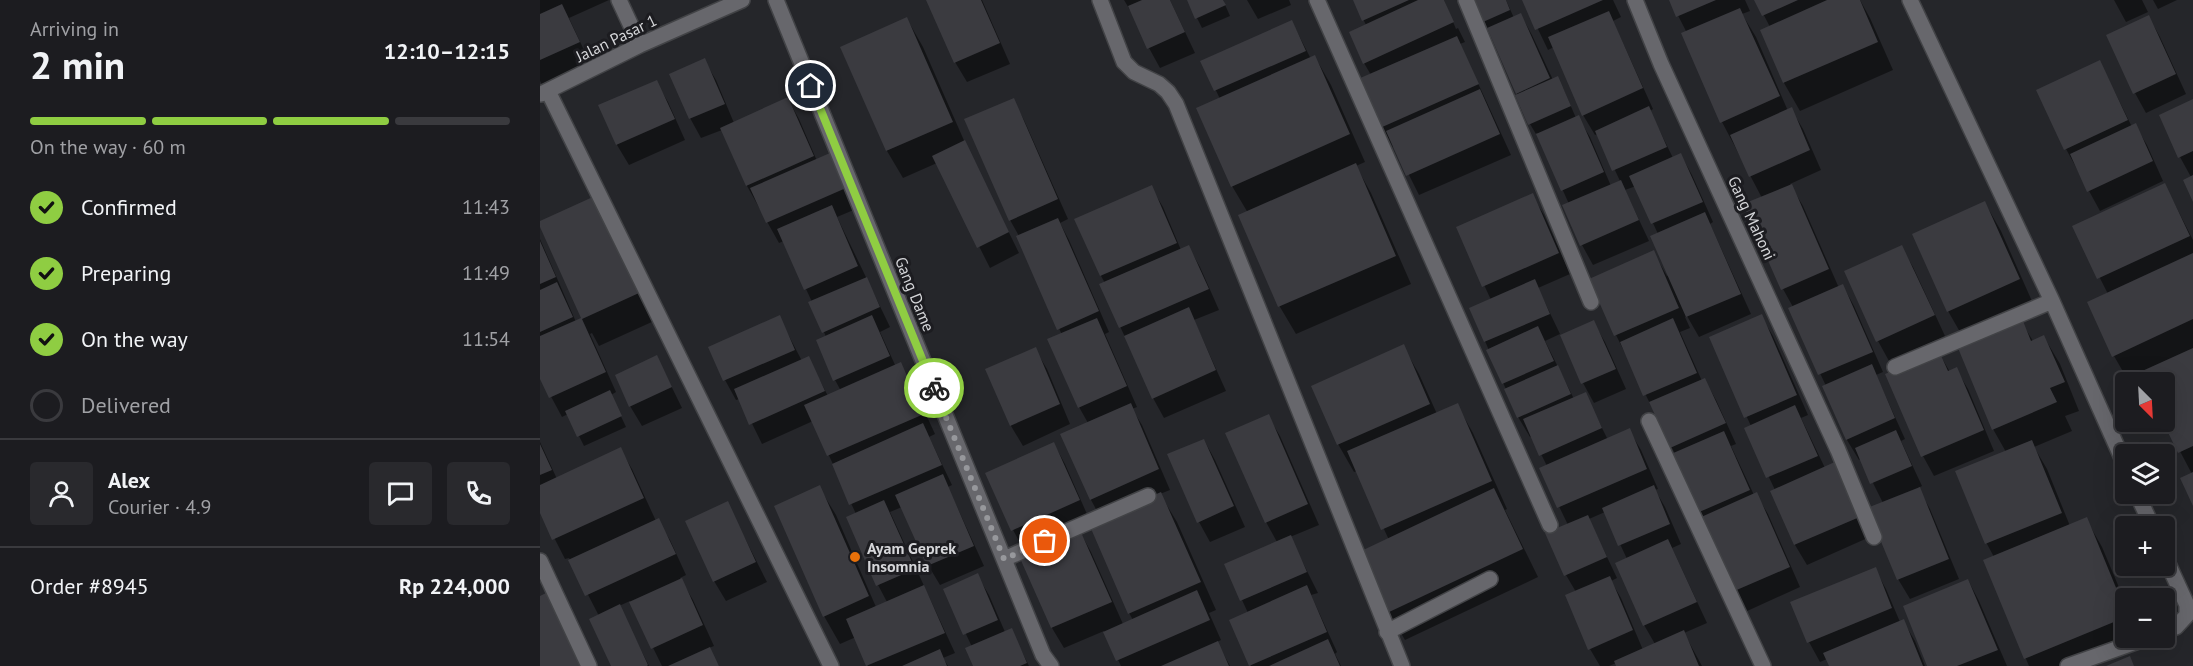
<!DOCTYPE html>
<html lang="en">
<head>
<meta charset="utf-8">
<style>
	:root { --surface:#1c1c20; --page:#29292d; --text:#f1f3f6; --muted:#a0a1a5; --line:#3a3a3e; --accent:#8fcd42 }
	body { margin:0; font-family:"PT Sans",sans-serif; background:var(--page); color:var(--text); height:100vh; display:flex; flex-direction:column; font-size:22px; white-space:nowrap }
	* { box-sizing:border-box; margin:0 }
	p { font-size:20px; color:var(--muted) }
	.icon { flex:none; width:33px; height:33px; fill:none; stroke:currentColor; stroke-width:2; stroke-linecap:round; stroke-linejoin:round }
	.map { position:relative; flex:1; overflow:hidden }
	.side { display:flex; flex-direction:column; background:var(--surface); width:540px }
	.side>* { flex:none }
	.needle { width:39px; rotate:156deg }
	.tools { position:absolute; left:1575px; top:372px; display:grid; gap:12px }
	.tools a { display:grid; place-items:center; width:60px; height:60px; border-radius:6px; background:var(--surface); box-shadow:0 6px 24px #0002,0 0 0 2px var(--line); font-size:30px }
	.pin { position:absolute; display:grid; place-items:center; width:51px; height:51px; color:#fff; margin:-26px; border:3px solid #fff; border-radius:50%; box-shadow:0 2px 6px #0007 }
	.courier { position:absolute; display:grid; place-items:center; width:60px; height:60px; margin:-30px; border:4px solid #8fcd42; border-radius:50%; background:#fff; color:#222; box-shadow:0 2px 8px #0007 }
	.summary em { font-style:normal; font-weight:600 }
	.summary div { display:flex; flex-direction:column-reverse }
	.summary { display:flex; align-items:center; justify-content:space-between; height:102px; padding:0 30px }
	h1 { font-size:39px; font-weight:600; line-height:45px }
	.bar { display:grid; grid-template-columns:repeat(4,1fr); gap:9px 6px; align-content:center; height:72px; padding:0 30px }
	.bar i { height:8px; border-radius:4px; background:var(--line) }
	.bar .selected { background:var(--accent) }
	.bar p { grid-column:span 4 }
	.line { display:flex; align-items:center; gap:15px; padding:0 30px; border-top:2px solid var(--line) }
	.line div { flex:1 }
	.round { display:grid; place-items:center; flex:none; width:63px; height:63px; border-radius:6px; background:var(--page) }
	ol { padding:0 30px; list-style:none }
	li { display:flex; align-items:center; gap:18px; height:66px }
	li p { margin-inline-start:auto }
	li .icon { padding:6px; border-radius:50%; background:var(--accent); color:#111; stroke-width:4 }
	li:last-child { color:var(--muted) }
	li i { width:33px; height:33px; border:3px solid var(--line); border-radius:50% }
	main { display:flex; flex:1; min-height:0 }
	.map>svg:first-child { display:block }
	.shadow { fill:#0007; fill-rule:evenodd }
	.building { fill:#3b3b40 }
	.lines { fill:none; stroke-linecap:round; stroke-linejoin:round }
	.minor-casing { stroke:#424346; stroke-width:18 }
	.minor { stroke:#67676c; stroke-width:15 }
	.done { stroke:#97989c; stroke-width:6; stroke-dasharray:0 10.8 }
	.route { stroke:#8fcd42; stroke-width:8 }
	.food-dot { fill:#e8710a; stroke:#1c1c20; stroke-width:2 }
	.labels { text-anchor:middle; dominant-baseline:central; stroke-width:6; stroke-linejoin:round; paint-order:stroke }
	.street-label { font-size:16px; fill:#d5d6d9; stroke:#1c1c20 }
	.poi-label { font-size:16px; font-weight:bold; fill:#d5d6d9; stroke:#1c1c20; text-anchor:start }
</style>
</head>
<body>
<main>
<section class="side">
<div class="summary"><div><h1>2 min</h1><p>Arriving in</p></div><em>12:10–12:15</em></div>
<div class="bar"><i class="selected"></i><i class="selected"></i><i class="selected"></i><i></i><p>On the way · 60 m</p></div>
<ol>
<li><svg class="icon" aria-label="check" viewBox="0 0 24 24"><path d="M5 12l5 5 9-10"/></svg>Confirmed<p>11:43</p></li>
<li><svg class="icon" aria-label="check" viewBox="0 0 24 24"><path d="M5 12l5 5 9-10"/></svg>Preparing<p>11:49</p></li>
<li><svg class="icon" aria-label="check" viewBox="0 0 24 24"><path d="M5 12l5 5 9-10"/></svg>On the way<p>11:54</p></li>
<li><i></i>Delivered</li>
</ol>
<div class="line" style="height:108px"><a class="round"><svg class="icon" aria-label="person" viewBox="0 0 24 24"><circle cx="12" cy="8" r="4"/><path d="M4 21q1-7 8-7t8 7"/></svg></a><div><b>Alex</b><p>Courier · 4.9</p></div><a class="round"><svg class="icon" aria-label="chat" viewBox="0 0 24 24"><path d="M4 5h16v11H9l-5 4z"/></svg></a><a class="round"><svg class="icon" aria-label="phone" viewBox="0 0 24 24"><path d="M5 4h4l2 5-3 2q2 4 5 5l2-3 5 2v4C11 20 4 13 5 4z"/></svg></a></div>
<div class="line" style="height:78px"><div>Order #8945</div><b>Rp 224,000</b></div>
</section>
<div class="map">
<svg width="1653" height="666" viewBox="0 0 1653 666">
	<rect width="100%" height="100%" fill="#25262a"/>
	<path class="shadow" d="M 0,0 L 69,0 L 29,18 L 50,63 L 2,85 L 0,81 Z
		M 388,0 L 442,0 L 470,64 L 427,82 L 415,62 Z
		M 584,0 L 630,0 L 655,53 L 620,68 L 609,48 L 591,10 L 590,10 Z
		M 648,0 L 683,0 L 690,16 L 662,28 Z
		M 707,0 L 749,0 L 751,5 L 718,19 Z
		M 814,0 L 904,0 L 916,29 L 918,28 L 925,42 L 920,44 L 971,155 L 879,195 L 855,147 L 853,147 L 842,127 L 831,75 L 824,63 L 826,25 Z
		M 935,0 L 966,0 L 974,18 L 981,15 L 992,35 L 1013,80 L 1023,88 L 1036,118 L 1038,117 L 1050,137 L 1071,186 L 1080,181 L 1058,134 L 1055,135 L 1043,115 L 1014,47 L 1008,50 L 984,0 L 1073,0 L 1081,17 L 1073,21 L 1113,109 L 1110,111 L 1133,158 L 1141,155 L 1152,175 L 1173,222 L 1170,224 L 1211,314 L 1159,337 L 1147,316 L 1145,317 L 1150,328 L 1140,332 L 1162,381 L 1165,380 L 1176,400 L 1196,444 L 1191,446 L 1214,495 L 1216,494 L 1228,514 L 1260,587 L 1205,612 L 1193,592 L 1135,454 L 1076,335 L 1113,252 L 1127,276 L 1129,275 L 1118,234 L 1096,186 L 1085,190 L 1109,241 L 1053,265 L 1042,245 L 1029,204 L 997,133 L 996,134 L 990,124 Z
		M 1130,0 L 1205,0 L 1210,11 L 1202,14 L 1216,37 L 1248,111 L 1251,109 L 1263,129 L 1281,170 L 1250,184 L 1263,206 L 1299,288 L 1303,286 L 1314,306 L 1343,372 L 1336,375 L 1365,439 L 1361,441 L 1382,486 L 1378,488 L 1390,509 L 1419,579 L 1370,599 L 1358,579 L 1343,503 L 1321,459 L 1319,460 L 1307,440 L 1284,387 L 1286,386 L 1250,309 L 1253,307 L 1243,289 L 1222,198 L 1182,122 L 1147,33 Z
		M 1216,0 L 1320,0 L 1330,18 L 1353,70 L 1260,111 L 1244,83 L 1222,31 L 1230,27 Z
		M 1574,0 L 1602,0 L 1608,12 L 1586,22 Z
		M 1613,0 L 1637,0 L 1618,9 Z
		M 1609,17 L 1620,37 L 1646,94 L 1606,113 L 1595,93 Z
		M 367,19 L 383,47 L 426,145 L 479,253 L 450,268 L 397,163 L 363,178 L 347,151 L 301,48 Z
		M 752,22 L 771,59 L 775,57 L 791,85 L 825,162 L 816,166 L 831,193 L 871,284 L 756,334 L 740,307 L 700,216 L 708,213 L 692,186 L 680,99 L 662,61 Z
		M 164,60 L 176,80 L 194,123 L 248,99 L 259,119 L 277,161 L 290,155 L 316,209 L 297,217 L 350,327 L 340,332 L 356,367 L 361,364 L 372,384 L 395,434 L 389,437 L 412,485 L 408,487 L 444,566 L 400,585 L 388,565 L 362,507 L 350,512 L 415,653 L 403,658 L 408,666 L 328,666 L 316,637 L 300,644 L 284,616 L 279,487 L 296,515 L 336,607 L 347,602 L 338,585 L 316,514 L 273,421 L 222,444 L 200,399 L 196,400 L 185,380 L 170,347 L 239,317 L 262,361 L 268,358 L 288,396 L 301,391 L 295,380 L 286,337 L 272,302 L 244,241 L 239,243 L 207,186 L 182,130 L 161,138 L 150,118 Z
		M 1560,62 L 1592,127 L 1595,125 L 1607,145 L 1623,181 L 1560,211 L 1526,149 Z
		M 116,82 L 128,102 L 145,140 L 89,165 L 77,145 L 60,106 Z
		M 473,100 L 484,120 L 528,219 L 520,223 L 529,240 L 569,332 L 565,334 L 597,407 L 592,409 L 602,425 L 630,490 L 620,494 L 637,522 L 676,610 L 669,613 L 681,640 L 677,642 L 690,666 L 581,666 L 564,631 L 524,648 L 512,628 L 481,557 L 540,532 L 551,552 L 583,624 L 593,620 L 589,613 L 562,520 L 551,500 L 548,423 L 539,407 L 522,335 L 479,236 L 470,220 Z
		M 1653,100 L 1653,198 L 1651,177 L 1640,157 Z
		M 1625,185 L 1653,240 L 1653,502 L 1652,474 L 1624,421 L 1624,382 L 1606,382 L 1604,377 L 1589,382 L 1574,356 L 1549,303 L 1568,294 L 1534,227 Z
		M 611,187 L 623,207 L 641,250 L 648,246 L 660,267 L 679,310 L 654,320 L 686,391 L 624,418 L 613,398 L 561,285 L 565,283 L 561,276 Z
		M 992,195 L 1004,215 L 1030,274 L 998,288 L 1020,334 L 1005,341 L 1034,399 L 1045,394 L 1068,440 L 1089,430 L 1101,450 L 1118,489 L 1115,490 L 1125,507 L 1141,544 L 1132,548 L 1167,623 L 1144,633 L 1162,666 L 1077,666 L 1076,663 L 1069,666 L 1060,666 L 1050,649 L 1036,592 L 1026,575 L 1028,525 L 1001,469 L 1007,466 L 992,436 L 990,437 L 978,417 L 931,309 L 951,300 L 918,228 ZM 1065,512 L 1087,559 L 1104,625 L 1115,644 L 1103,650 L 1081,598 L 1071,581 L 1077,578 L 1049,519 Z
		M 54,198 L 114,321 L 59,346 L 52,333 L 50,334 L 76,392 L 71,395 L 86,427 L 44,446 L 28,414 L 22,417 L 0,376 L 0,239 L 36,322 L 43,318 L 0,223 Z
		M 1445,203 L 1461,231 L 1495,308 L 1424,339 L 1408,311 Z
		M 1361,246 L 1373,267 L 1405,336 L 1349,361 L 1338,341 L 1306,272 Z
		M 1221,316 L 1233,336 L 1268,415 L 1261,418 L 1285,468 L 1332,536 L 1267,565 L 1255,545 L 1232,491 L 1235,490 L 1206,429 L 1211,426 L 1170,338 Z
		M 1053,322 L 1065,342 L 1086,389 L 1054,403 L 1043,383 L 1022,336 Z
		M 1482,323 L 1493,341 L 1504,337 L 1520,364 L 1539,411 L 1525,416 L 1532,431 L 1494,447 L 1507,469 L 1530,526 L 1546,519 L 1562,547 L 1586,604 L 1586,638 L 1599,638 L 1602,645 L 1551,666 L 1489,666 L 1445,561 L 1454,557 L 1447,544 L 1417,472 L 1466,452 L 1453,429 Z
		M 863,346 L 879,374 L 897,414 L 917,405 L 933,433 L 967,509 L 965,510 L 998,577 L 865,640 L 849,613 L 821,553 L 849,540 L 817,471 L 814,472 L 798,444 Z
		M 495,349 L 507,369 L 530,424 L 483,446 L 471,426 L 447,370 Z
		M 1399,353 L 1410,372 L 1416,369 L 1428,389 L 1454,451 L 1394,476 L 1383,456 Z
		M 117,357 L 142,408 L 102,426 L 90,406 Z
		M 728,416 L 740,436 L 779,525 L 750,537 L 778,593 L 771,595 L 797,652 L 795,654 L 801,666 L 711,666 L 691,620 L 708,613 L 686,565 L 737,542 L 726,522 Z
		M 664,440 L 675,460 L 705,527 L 670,542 L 659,522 L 629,455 Z
		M 0,442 L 17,479 L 80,449 L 92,469 L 116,521 L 118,520 L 130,540 L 146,575 L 140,578 L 153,600 L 174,646 L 169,648 L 179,666 L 122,666 L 90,601 L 79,606 L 109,666 L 72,666 L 59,616 L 29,558 L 25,559 L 0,510 Z
		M 514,444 L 525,464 L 550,521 L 484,550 L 473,530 L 447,473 Z
		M 187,503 L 227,582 L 186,601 L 174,581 Z
		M 1335,569 L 1346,589 L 1360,622 L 1363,621 L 1375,641 L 1385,666 L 1290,666 L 1287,659 L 1280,662 L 1269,642 L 1252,603 Z
		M 437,575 L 449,595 L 465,632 L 471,630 L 489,666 L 435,666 L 432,647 L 405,589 Z
		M 1428,580 L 1439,601 L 1467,666 L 1389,666 Z
		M 6,595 L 17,615 L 41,666 L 0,666 L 0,598 Z"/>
	<path class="building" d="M 386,0 L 441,0 L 460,43 L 414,63 Z
		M 602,0 L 630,0 L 645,32 L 607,49 L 588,6 Z
		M 647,0 L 683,0 L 686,5 L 655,19 Z
		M 813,0 L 869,0 L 822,21 Z
		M 878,0 L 904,0 L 914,22 L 823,64 L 809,32 Z
		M 933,0 L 966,0 L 970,10 L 943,22 Z
		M 982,0 L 1063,0 L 995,30 Z
		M 1129,0 L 1176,0 L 1136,17 Z
		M 1214,0 L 1258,0 L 1222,16 Z
		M 1287,0 L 1320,0 L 1338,42 L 1243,83 L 1220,30 Z
		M 22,4 L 40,42 L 0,60 L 0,14 Z
		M 1200,8 L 1240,96 L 1180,123 L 1141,33 Z
		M 1069,11 L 1103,88 L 1042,116 L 1008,37 Z
		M 981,13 L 1010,78 L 976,94 L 947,28 Z
		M 1609,15 L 1636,74 L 1593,94 L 1566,35 Z
		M 367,17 L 413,122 L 346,151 L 300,47 Z
		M 752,20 L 766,51 L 674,91 L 660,61 Z
		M 917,36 L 939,84 L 840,128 L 818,79 Z
		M 775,55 L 810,134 L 691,187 L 656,108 Z
		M 165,58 L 185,104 L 149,119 L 129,74 Z
		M 1560,60 L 1588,120 L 1524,150 L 1496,90 Z
		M 1018,76 L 1031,106 L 988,125 L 975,95 Z
		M 117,80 L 135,119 L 76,145 L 58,105 Z
		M 940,89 L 960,134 L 866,176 L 846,131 Z
		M 248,97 L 274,156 L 206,186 L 180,128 Z
		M 474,98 L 518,199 L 469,221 L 424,119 Z
		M 1653,99 L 1653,151 L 1638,158 L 1619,115 Z
		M 1109,106 L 1127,147 L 1072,171 L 1055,131 Z
		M 1252,107 L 1270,150 L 1209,177 L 1190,135 Z
		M 1039,115 L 1064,172 L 1021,191 L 996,134 Z
		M 1596,123 L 1613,161 L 1547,192 L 1530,154 Z
		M 425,140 L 469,232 L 437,248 L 392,156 Z
		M 290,153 L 306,188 L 226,223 L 210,188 Z
		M 1141,153 L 1163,202 L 1111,224 L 1089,176 Z
		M 816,163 L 856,256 L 738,307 L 698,215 Z
		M 1653,175 L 1653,202 L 1643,180 Z
		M 1081,180 L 1099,220 L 1040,246 L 1022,205 Z
		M 1625,183 L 1650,236 L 1557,279 L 1532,226 Z
		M 1252,184 L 1289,269 L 1241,290 L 1203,204 Z
		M 612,185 L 637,243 L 560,276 L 534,219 Z
		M 993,193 L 1019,253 L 942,287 L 916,227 Z
		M 55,196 L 99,293 L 42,319 L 66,372 L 9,398 L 0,379 L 0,336 L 41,318 L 0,227 L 0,221 Z
		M 1445,201 L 1480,279 L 1407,312 L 1372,234 Z
		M 292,205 L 318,266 L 264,290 L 237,229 Z
		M 1165,212 L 1201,294 L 1146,317 L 1110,236 Z
		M 518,218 L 559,311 L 517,330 L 476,236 Z
		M 0,241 L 16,277 L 0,284 Z
		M 649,245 L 669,289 L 579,328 L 559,284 Z
		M 1362,245 L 1395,315 L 1336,342 L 1304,271 Z
		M 1114,250 L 1139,308 L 1074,336 L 1049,279 Z
		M 1653,253 L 1653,319 L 1572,357 L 1547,302 Z
		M 327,277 L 340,307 L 282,333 L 268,302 Z
		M 995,279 L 1010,314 L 944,342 L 929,308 Z
		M 17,282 L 33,317 L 0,332 L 0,290 Z
		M 1303,284 L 1333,352 L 1278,375 L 1248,308 Z
		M 649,307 L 676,370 L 612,399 L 584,336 Z
		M 1222,314 L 1257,395 L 1204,418 L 1169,337 Z
		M 240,315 L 255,350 L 183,381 L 168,347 Z
		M 332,315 L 350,356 L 293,381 L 276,340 Z
		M 557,318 L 587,386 L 538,408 L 507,339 Z
		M 1133,318 L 1157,373 L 1103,396 L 1080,342 Z
		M 1054,320 L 1076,369 L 1041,384 L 1020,335 Z
		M 1483,321 L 1491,341 L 1504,335 L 1525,382 L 1510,388 L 1517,402 L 1452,430 L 1418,348 Z
		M 998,326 L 1014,361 L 962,384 L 946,350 Z
		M 864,344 L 890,404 L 797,445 L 771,386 Z
		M 496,347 L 520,404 L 470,426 L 445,369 Z
		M 1653,348 L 1653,446 L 1638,453 L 1623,422 L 1624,382 L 1605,382 L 1600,372 Z
		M 1399,351 L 1408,371 L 1417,367 L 1444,430 L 1381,457 L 1345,374 Z
		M 117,355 L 132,387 L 89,407 L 75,375 Z
		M 269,356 L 285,391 L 209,425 L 194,389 Z
		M 361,362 L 384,414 L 287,456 L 264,405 Z
		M 1332,364 L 1355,418 L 1306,440 L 1282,386 Z
		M 1018,365 L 1031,394 L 977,418 L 964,389 Z
		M 1165,378 L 1186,423 L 1130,448 L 1109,402 Z
		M 70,390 L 82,416 L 37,437 L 25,411 Z
		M 1046,392 L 1062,428 L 999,456 L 983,419 Z
		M 591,403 L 619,469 L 550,500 L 520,434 Z
		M 918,403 L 952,481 L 841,530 L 807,451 Z
		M 1255,405 L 1278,456 L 1226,478 L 1204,428 Z
		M 729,414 L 768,504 L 725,523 L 685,433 Z
		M 383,423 L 402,465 L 309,505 L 292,464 Z
		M 1090,428 L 1107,469 L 1017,508 L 999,468 Z
		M 1356,430 L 1372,466 L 1330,484 L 1315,448 Z
		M 1184,431 L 1210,490 L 1157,513 L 1131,454 Z
		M 664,439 L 694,506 L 657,523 L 627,454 Z
		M 1492,440 L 1522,513 L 1445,544 L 1415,471 Z
		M 514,442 L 540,500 L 471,531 L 445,473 Z
		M 0,444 L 12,470 L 0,475 Z
		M 81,447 L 104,498 L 12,540 L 0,513 L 0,485 Z
		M 1297,461 L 1322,516 L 1254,545 L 1230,491 Z
		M 1653,472 L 1653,506 L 1640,478 Z
		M 403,474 L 434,546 L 387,566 L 355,495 Z
		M 280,485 L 329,596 L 283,617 L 234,506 Z
		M 1114,485 L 1130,524 L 1078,546 L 1062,508 Z
		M 1380,487 L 1409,559 L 1357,580 L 1327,508 Z
		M 954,488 L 983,549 L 847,613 L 819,552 Z
		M 621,492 L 661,582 L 588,614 L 549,524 Z
		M 1217,492 L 1250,567 L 1192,592 L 1159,518 Z
		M 344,500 L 375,569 L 336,586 L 306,517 Z
		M 188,501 L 216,562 L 173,582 L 145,521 Z
		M 1048,515 L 1067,557 L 1024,576 L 1005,533 Z
		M 1547,517 L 1586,612 L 1586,617 L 1484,659 L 1443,560 Z
		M 119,518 L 136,554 L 45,596 L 28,560 Z
		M 540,530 L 572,602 L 511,628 L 479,556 Z
		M 751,535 L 767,572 L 700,601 L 684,564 Z
		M 1128,539 L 1157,602 L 1103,626 L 1075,563 Z
		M 1336,567 L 1352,608 L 1267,643 L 1250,602 Z
		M 438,573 L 458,620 L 423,635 L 403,589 Z
		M 1070,576 L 1093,630 L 1048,650 L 1025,595 Z
		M 142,578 L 163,625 L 111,649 L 89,602 Z
		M 1428,579 L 1458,650 L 1417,666 L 1387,666 L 1363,606 Z
		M 384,585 L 405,633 L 326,666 L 306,619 Z
		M 767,585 L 787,632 L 709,666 L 689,620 Z
		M 657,590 L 670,620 L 576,661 L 563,632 Z
		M 6,593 L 40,666 L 0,666 L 0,596 Z
		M 80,604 L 108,665 L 107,666 L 71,666 L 49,619 Z
		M 1364,619 L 1383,666 L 1289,666 L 1283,653 Z
		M 472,628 L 487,663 L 480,666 L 433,666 L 425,648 Z
		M 1144,630 L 1159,666 L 1076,666 L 1074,661 Z
		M 788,639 L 800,666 L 729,666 Z
		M 678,641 L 689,666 L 621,666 Z
		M 170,647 L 179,666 L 128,666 Z
		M 400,649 L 407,666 L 362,666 Z
		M 1590,656 L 1594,666 L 1566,666 Z"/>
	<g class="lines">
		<defs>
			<path id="minor" d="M 79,0 L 100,45
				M 236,0 L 503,655 L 511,666
				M 560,0 L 584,62 L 594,72 L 619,84 L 628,92 L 636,104 L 862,666
				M 777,0 L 1010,525
				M 926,0 L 1051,302
				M 1095,0 L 1121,64 L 1298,450 L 1334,537
				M 1370,0 L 1512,301 L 1586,467
				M 8,91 L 291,666
				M 1,94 L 100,45 L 202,0
				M 1355,367 L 1512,301
				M 1109,421 L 1223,666
				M 1597,494 L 1612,526
				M 1624,555 L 1647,605 L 1647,615 L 1636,627 L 1624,631
				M 464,559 L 608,496
				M 0,561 L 49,666
				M 847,632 L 950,579
				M 1528,666 L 1607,638"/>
		</defs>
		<use href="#minor" class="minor-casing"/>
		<use href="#minor" class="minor"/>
	</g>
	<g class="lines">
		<path class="done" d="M 394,388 L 464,559 L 505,541"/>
		<path class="route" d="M 271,86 L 394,388"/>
	</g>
	<circle class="food-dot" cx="315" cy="557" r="6"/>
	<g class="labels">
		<g class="street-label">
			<text transform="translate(76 38) rotate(-26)">Jalan Pasar 1</text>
			<text transform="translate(1212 218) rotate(65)">Gang Mahoni</text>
			<text transform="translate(375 294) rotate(68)">Gang Dame</text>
		</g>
		<g class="poi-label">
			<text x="327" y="548">Ayam Geprek<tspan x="327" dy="18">Insomnia</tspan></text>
		</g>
	</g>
</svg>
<div class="tools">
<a><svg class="needle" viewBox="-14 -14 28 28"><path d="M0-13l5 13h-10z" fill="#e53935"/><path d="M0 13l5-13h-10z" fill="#a0a1a5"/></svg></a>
<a><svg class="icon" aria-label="layers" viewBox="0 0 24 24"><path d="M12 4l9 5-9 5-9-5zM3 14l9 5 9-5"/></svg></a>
<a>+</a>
<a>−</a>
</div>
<div class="pin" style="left:505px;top:541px;background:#ea580c"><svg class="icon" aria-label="bag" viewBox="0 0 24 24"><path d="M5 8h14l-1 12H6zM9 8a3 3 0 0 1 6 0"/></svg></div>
<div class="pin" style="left:271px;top:86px;background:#1f2937"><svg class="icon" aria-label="home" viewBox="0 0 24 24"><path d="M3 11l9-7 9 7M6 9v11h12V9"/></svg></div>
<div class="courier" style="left:394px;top:388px"><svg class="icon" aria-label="bike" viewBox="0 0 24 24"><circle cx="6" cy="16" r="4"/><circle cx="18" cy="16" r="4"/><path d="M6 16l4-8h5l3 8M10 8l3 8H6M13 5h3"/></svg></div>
</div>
</main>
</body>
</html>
